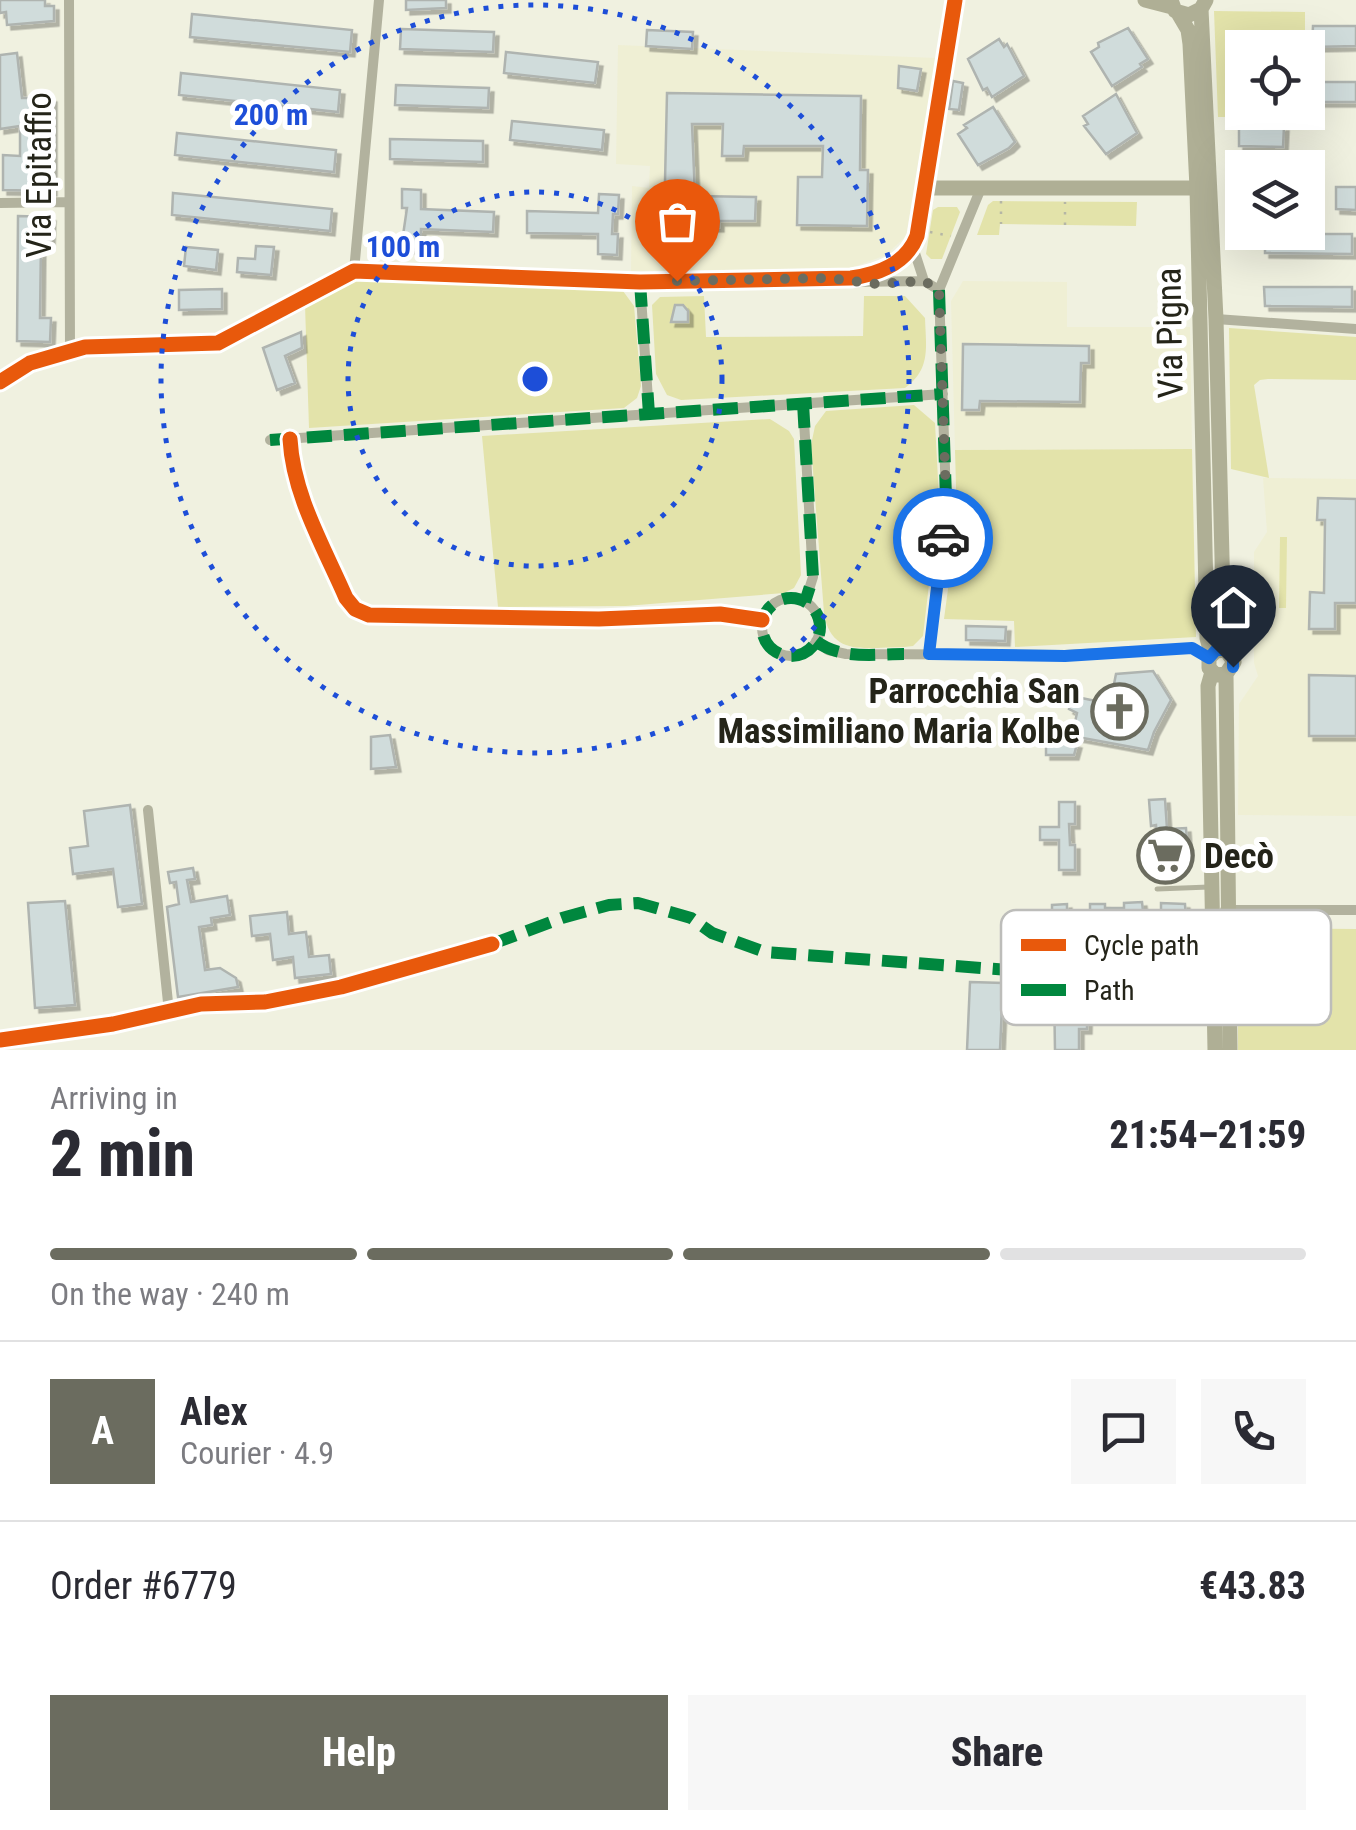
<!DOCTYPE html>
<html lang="en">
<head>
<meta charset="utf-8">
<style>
	:root { --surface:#fff; --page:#f7f7f7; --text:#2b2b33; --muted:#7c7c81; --line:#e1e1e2; --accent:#6b6c5f }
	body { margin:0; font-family:"Roboto Condensed",sans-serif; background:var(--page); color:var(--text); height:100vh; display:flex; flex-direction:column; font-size:38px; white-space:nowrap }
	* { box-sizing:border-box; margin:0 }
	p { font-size:32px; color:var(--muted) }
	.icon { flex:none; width:55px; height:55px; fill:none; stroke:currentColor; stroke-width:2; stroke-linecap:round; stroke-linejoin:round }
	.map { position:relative; height:1050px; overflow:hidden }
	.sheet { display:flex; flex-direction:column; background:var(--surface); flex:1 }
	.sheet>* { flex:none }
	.fabs { position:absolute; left:1225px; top:30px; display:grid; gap:20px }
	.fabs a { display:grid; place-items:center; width:100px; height:100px; border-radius:0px; background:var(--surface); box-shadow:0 10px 40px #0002; font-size:50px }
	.pin { position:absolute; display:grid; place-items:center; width:85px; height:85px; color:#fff; margin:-102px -42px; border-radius:50% 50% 50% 0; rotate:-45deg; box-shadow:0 0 10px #0007 }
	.pin .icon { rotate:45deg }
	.courier { position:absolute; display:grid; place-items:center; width:100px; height:100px; margin:-50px; border:8px solid #1a73e8; border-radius:50%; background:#fff; color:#222; box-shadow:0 2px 12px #0007 }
	.headline em { font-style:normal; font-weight:800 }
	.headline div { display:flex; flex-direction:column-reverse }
	.headline { display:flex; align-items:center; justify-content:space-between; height:170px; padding:0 50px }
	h1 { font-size:65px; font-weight:800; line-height:75px }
	.bar { display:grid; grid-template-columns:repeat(4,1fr); gap:15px 10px; align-content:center; height:120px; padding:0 50px }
	.bar i { height:12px; border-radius:8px; background:var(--line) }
	.bar .active { background:var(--accent) }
	.bar p { grid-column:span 4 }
	.line { display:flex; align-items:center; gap:25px; padding:0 50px; border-top:2px solid var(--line) }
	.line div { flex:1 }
	.round { display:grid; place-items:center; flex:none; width:105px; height:105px; border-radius:0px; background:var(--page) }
	.button { display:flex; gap:20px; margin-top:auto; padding:20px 50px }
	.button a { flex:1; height:115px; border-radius:0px; background:var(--accent); color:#fff; font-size:40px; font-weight:800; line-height:115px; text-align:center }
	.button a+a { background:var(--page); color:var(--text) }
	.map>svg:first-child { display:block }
	.built { fill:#efefd4 }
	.green { fill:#e3e3aa }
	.building { fill:#d0dcdb; stroke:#afb4b0; stroke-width:2.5; filter:url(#shadow) }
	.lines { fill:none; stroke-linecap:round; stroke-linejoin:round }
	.path { stroke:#b5b6a5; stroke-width:2.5; stroke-dasharray:2.5 8; stroke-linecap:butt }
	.lane { stroke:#b2b29e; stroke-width:5 }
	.street { stroke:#b2b29e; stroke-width:10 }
	.secondary { stroke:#afaf95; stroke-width:15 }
	.quiet { stroke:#00873e; stroke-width:12; stroke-dasharray:25 12; stroke-linecap:butt }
	.cycleway-casing { stroke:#fff; stroke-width:21 }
	.cycleway { stroke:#e8590c; stroke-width:15 }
	.done { stroke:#6b6c5f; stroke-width:10; stroke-dasharray:0 18 }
	.route { stroke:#1a73e8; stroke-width:12 }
	.ring { fill:none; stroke:#1d4ed8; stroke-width:5; stroke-dasharray:5 10 }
	.labels { text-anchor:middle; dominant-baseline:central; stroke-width:10; stroke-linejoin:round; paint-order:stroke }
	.street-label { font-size:35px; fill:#242419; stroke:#fff }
	.poi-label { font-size:35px; font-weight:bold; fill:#242419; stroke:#fff; text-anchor:end }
	.key { fill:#fff; stroke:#bdbdba; stroke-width:2.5 }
	.key-label { font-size:28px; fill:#242419 }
	.centre { fill:#1d4ed8; stroke:#fff; stroke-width:5 }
	.ring-label { font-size:30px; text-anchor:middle; font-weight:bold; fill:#1d4ed8; stroke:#fff; stroke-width:10; stroke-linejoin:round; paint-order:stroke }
</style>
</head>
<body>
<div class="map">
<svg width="1356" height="1050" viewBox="0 0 1356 1050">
	<defs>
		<filter id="shadow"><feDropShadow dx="4.5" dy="4.5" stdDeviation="0" flood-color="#0004"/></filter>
	</defs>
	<rect width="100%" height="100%" fill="#f0f1e0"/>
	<path class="built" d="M 618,45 L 936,58 L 906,236 L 886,255 L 851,268 L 631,271 L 632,186 L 649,188 L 650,166 L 616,164 Z
		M 963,281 L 1067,282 L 1067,327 L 1190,327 L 1192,449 L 955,450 L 951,301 Z
		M 1263,478 L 1356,479 L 1356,816 L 1238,815 L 1239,704 L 1258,676 L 1254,663 L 1254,552 L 1267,532 Z"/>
	<path class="green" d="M 1214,11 L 1305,12 L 1305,47 L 1242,48 L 1242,112 L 1306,113 L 1306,117 L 1218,117 Z
		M 993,201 L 1137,202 L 1136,226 L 1000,224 L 999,235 L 977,235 L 988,205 Z
		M 938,207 L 957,207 L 960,212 L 942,259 L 931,259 L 926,254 L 933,210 Z
		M 357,280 L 623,291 L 634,306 L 641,386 L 637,398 L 624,408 L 309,428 L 305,305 Z
		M 704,296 L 706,337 L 863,336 L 864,296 L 905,296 L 925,318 C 926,347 931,369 905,388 L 681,400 L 667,395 L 656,374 L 652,305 L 660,297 Z
		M 1229,328 L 1356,337 L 1356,380 L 1268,379 L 1260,380 L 1254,385 L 1269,478 L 1231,469 Z
		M 914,405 L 935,423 L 939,498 L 923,636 L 913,646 L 904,647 C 867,647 831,658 824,613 L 811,445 L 815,426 L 826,411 Z
		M 770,419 L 789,431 L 794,439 L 801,575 L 794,588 L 784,593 L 626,606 L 498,607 L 482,436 Z
		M 1192,449 L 1196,637 L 1015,647 L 1014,621 L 944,619 L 957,522 L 955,450 Z
		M 1280,537 L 1287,537 L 1286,608 L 1279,608 Z
		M 1238,928 L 1356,929 L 1356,1050 L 1238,1050 Z"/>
	<path class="building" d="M 0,0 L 45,0 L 45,6 L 54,6 L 54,21 L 7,25 L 6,12 L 0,13 Z
		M 406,0 L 446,0 L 446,8 L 406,10 Z
		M 192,14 L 352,30 L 350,52 L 190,37 Z
		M 1313,26 L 1356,26 L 1356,46 L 1312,47 Z
		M 1128,28 L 1148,59 L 1140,64 L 1142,67 L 1112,86 L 1091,52 L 1099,47 L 1098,43 Z
		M 401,29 L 494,32 L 493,52 L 400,49 Z
		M 647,30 L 693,32 L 692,49 L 646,46 Z
		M 999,39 L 1004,47 L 1007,44 L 1024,76 L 992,97 L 987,88 L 983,90 L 968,59 Z
		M 506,52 L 598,62 L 595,83 L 504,73 Z
		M 17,53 L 22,98 L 52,98 L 52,191 L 3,190 L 3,155 L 20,156 L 20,126 L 0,129 L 0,55 Z
		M 899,66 L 921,69 L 917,91 L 898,88 Z
		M 181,73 L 340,90 L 338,112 L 179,95 Z
		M 953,81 L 963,83 L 959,110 L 949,109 Z
		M 1313,82 L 1356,82 L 1356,102 L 1312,102 Z
		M 396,85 L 489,88 L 488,108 L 395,105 Z
		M 667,93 L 861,96 L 860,170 L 868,170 L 867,226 L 797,225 L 798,177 L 822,177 L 823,146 L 744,146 L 743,156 L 722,156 L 723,124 L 692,124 L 695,196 L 756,197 L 755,221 L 719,221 L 719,227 L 664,226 Z
		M 1116,94 L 1137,133 L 1106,154 L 1084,126 L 1088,124 L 1083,116 Z
		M 993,107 L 1015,142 L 1009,148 L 978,165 L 958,134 L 967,128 L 964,125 Z
		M 512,121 L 604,130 L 602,150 L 510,140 Z
		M 1239,127 L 1284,127 L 1283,147 L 1239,146 Z
		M 177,133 L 336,150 L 334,172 L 175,155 Z
		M 390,139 L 483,141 L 483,162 L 390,159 Z
		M 1336,187 L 1356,187 L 1356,210 L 1336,209 Z
		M 402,189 L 421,190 L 421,209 L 494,212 L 493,232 L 421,229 L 420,249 L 401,249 L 407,208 L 402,208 Z
		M 173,193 L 332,209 L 330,231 L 172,215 Z
		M 599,194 L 619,195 L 618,214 L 613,214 L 612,234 L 618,234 L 617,255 L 598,254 L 598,234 L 527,233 L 527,211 L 598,213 Z
		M 18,216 L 51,217 L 50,240 L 41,240 L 40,318 L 51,318 L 50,342 L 17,341 Z
		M 1265,234 L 1352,234 L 1352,254 L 1265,253 Z
		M 256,246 L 274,247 L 271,275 L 237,272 L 238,258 L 255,259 Z
		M 186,247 L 218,250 L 216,270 L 184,266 Z
		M 1264,287 L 1352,287 L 1352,307 L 1265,306 Z
		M 222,289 L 222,309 L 179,310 L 179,290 Z
		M 675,305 L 683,305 L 688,311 L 688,322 L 671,322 Z
		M 301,332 L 302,348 L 285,356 L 295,383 L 277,390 L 263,348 Z
		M 963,344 L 1089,346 L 1089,363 L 1081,363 L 1080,402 L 980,401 L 979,410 L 962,410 Z
		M 1318,498 L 1356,499 L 1356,603 L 1335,603 L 1335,629 L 1309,629 L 1310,592 L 1324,593 L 1325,520 L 1317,520 Z
		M 966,626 L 1006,627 L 1005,641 L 966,640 Z
		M 1153,671 L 1171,700 L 1154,732 L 1148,750 L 1072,736 L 1077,713 L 1069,709 L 1072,696 L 1110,704 L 1116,674 Z
		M 1309,675 L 1356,676 L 1356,736 L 1309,736 Z
		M 390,735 L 396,767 L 371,769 L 371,737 Z
		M 1046,738 L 1077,744 L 1074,755 L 1046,755 Z
		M 1165,799 L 1167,829 L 1186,828 L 1187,842 L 1168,843 L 1169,867 L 1154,868 L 1152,846 L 1157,845 L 1156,825 L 1151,826 L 1149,800 Z
		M 1059,802 L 1075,802 L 1075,824 L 1069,824 L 1070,845 L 1075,845 L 1075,870 L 1059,870 L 1059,840 L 1040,840 L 1040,827 L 1059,827 Z
		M 130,805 L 142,904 L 118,907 L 113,869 L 73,874 L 70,848 L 88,846 L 84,811 Z
		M 193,868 L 195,879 L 187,880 L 191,902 L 227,896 L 230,915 L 211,918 L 212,925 L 199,927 L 205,970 L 220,968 L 236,978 L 238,987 L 178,997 L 167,907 L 179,904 L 176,882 L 170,883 L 168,872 Z
		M 65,901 L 75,1005 L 35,1008 L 28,903 Z
		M 1142,902 L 1143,911 L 1161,910 L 1161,903 L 1185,904 L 1186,921 L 1157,922 L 1158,939 L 1145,939 L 1144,922 L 1084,924 L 1084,941 L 1071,941 L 1070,923 L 1045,924 L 1044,912 L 1052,912 L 1052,905 L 1067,904 L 1067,913 L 1090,912 L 1090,904 L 1105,904 L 1105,908 L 1124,908 L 1124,903 Z
		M 287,912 L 289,934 L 306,932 L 309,957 L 329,955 L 331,974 L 295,978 L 293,957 L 273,960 L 270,934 L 252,936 L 250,916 Z
		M 970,982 L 1003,983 L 1000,1050 L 967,1050 Z
		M 1054,990 L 1088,991 L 1087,1029 L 1079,1029 L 1079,1050 L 1055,1050 Z"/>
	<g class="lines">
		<path class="path" d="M 1001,201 L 1001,224
			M 1065,225 L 1065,202
			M 930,232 L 951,236"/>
		<path class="lane" d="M 1157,889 L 1209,887
			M 1009,970 L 1213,985"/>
		<path class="street" d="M 69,0 L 70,350
			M 0,203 L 69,202
			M 913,247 L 924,281 L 939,290
			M 354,271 L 379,0
			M 640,282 L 649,414
			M 851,282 L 924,281
			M 1216,319 L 1356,329
			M 803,403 L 813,577 L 805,602
			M 290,439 C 293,495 324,547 346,598 L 355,609 L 369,615 L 599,619 L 720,614 L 762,620
			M 270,440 L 943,394
			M762 627a29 29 0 1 1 58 0a29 29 0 1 1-58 0Z
			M 816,641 L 828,650 L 846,654 L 1065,655 L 1192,648 L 1209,658
			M 929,654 L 946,498 L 939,290 L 981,188
			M 148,810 L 169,1012
			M 1225,910 L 1356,910
			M 0,1040 L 113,1024 L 201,1004 L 265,1002 L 341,987 L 492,944"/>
		<path class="secondary" d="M 1145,0 L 1172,7
			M 1171,0 L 1175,11 L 1189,15 L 1201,9 L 1206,0
			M 1201,9 L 1216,319 L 1224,637 L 1226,650 L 1234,662 L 1226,674 L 1216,675 L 1209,668 L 1209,658 L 1216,651 L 1226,650
			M 1178,13 L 1188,30 L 1190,44 L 1197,188 L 1207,638 L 1211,653
			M 926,188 L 1197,188
			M 0,382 L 30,363 L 85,347 L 218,343 L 354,271 L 640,282 L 851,278 C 879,274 906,264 917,236 L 955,0
			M 1212,672 L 1208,686 L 1215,1050
			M 1226,674 L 1230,1050"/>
		<path class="quiet" d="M 640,282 L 649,414
			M 803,403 L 813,577 L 805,602
			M 270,440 L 943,394
			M 939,573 L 946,498 L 939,290
			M762 627a29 29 0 1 1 58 0a29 29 0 1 1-58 0Z
			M 816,641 C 840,660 875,654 904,654
			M 492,944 L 562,918 L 609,905 L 638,903 L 691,918 L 712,933 L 765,952 L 1009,970"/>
		<defs>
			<path id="cycleway" d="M 0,382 L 30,363 L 85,347 L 218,343 L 354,271 L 640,282 L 851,278 C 879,274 906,264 917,236 L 955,0
				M 290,439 C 293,495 324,547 346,598 L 355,609 L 369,615 L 599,619 L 720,614 L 762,620
				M 0,1040 L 113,1024 L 201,1004 L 265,1002 L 341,987 L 492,944"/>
		</defs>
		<use href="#cycleway" class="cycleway-casing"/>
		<use href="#cycleway" class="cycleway"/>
	</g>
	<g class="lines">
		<path class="done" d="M 677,281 L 828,278 L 876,284 L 924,281 L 939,290 L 946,498 L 943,538"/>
		<path class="route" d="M 943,538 L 929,654 L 1065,656 L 1192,648 L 1209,658 L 1216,650 L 1226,650 L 1233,657 L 1233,667"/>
	</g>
	<g class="ring">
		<circle cx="535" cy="379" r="187"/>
		<circle cx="535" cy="379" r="374"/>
	</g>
	<defs>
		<symbol id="church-ring" viewBox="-11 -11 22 22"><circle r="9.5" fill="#fff" stroke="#6b6c5f" stroke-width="1.5"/><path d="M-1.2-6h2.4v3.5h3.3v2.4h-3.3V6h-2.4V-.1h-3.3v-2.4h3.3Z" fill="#6b6c5f"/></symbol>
		<symbol id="supermarket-ring" viewBox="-11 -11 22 22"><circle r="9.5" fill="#fff" stroke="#6b6c5f" stroke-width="1.5"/><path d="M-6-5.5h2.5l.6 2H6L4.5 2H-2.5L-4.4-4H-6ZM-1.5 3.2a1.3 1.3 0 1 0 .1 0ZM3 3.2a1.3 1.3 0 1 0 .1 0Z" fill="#6b6c5f"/></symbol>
	</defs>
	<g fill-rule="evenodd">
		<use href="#church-ring" x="1088" y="680" width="63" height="63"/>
		<use href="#supermarket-ring" x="1134" y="824" width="63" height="63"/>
	</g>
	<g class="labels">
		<g class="street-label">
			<text transform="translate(39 175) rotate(-90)">Via Epitaffio</text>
			<text transform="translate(1170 333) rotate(-91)">Via Pigna</text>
		</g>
		<g class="poi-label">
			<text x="1080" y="691">Parrocchia San<tspan x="1080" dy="40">Massimiliano Maria Kolbe</tspan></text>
			<text x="1204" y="856" text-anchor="start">Decò</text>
		</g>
	</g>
	<rect x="1001" y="910" width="330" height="115" rx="15" class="key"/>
	<rect x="1021" y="939" width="45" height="12" fill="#e8590c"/>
	<rect x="1021" y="984" width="45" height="12" fill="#00873e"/>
	<g class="key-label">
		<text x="1084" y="955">Cycle path</text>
		<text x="1084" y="1000">Path</text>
	</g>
	<circle cx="535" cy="379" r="15" class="centre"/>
	<g class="ring-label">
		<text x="271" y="125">200 m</text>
		<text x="403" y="257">100 m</text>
	</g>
</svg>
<div class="fabs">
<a><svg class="icon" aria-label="locate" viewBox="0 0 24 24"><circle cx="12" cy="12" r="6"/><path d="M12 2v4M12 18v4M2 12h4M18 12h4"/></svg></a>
<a><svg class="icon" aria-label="layers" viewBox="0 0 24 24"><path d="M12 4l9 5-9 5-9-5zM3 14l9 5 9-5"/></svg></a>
</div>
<div class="pin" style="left:677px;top:281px;background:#ea580c"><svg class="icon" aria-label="bag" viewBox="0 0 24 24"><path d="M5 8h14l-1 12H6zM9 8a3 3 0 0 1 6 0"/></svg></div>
<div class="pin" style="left:1233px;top:667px;background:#1f2937"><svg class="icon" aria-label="home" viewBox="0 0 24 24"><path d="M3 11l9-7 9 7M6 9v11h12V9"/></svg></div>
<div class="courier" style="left:943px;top:538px"><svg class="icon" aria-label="car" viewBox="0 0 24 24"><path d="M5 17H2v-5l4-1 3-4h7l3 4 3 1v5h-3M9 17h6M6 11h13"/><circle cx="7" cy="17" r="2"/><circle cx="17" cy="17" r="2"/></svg></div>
</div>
<section class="sheet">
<div class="headline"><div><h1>2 min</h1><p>Arriving in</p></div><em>21:54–21:59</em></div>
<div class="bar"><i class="active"></i><i class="active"></i><i class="active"></i><i></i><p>On the way · 240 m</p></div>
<div class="line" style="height:180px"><b class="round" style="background:var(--accent);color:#fff">A</b><div><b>Alex</b><p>Courier · 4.9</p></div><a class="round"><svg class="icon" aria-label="chat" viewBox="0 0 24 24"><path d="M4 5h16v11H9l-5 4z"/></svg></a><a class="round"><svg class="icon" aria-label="phone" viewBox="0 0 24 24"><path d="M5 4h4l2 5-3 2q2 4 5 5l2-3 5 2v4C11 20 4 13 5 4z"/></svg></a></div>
<div class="line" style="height:130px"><div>Order #6779</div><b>€43.83</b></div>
<div class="button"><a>Help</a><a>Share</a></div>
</section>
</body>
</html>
